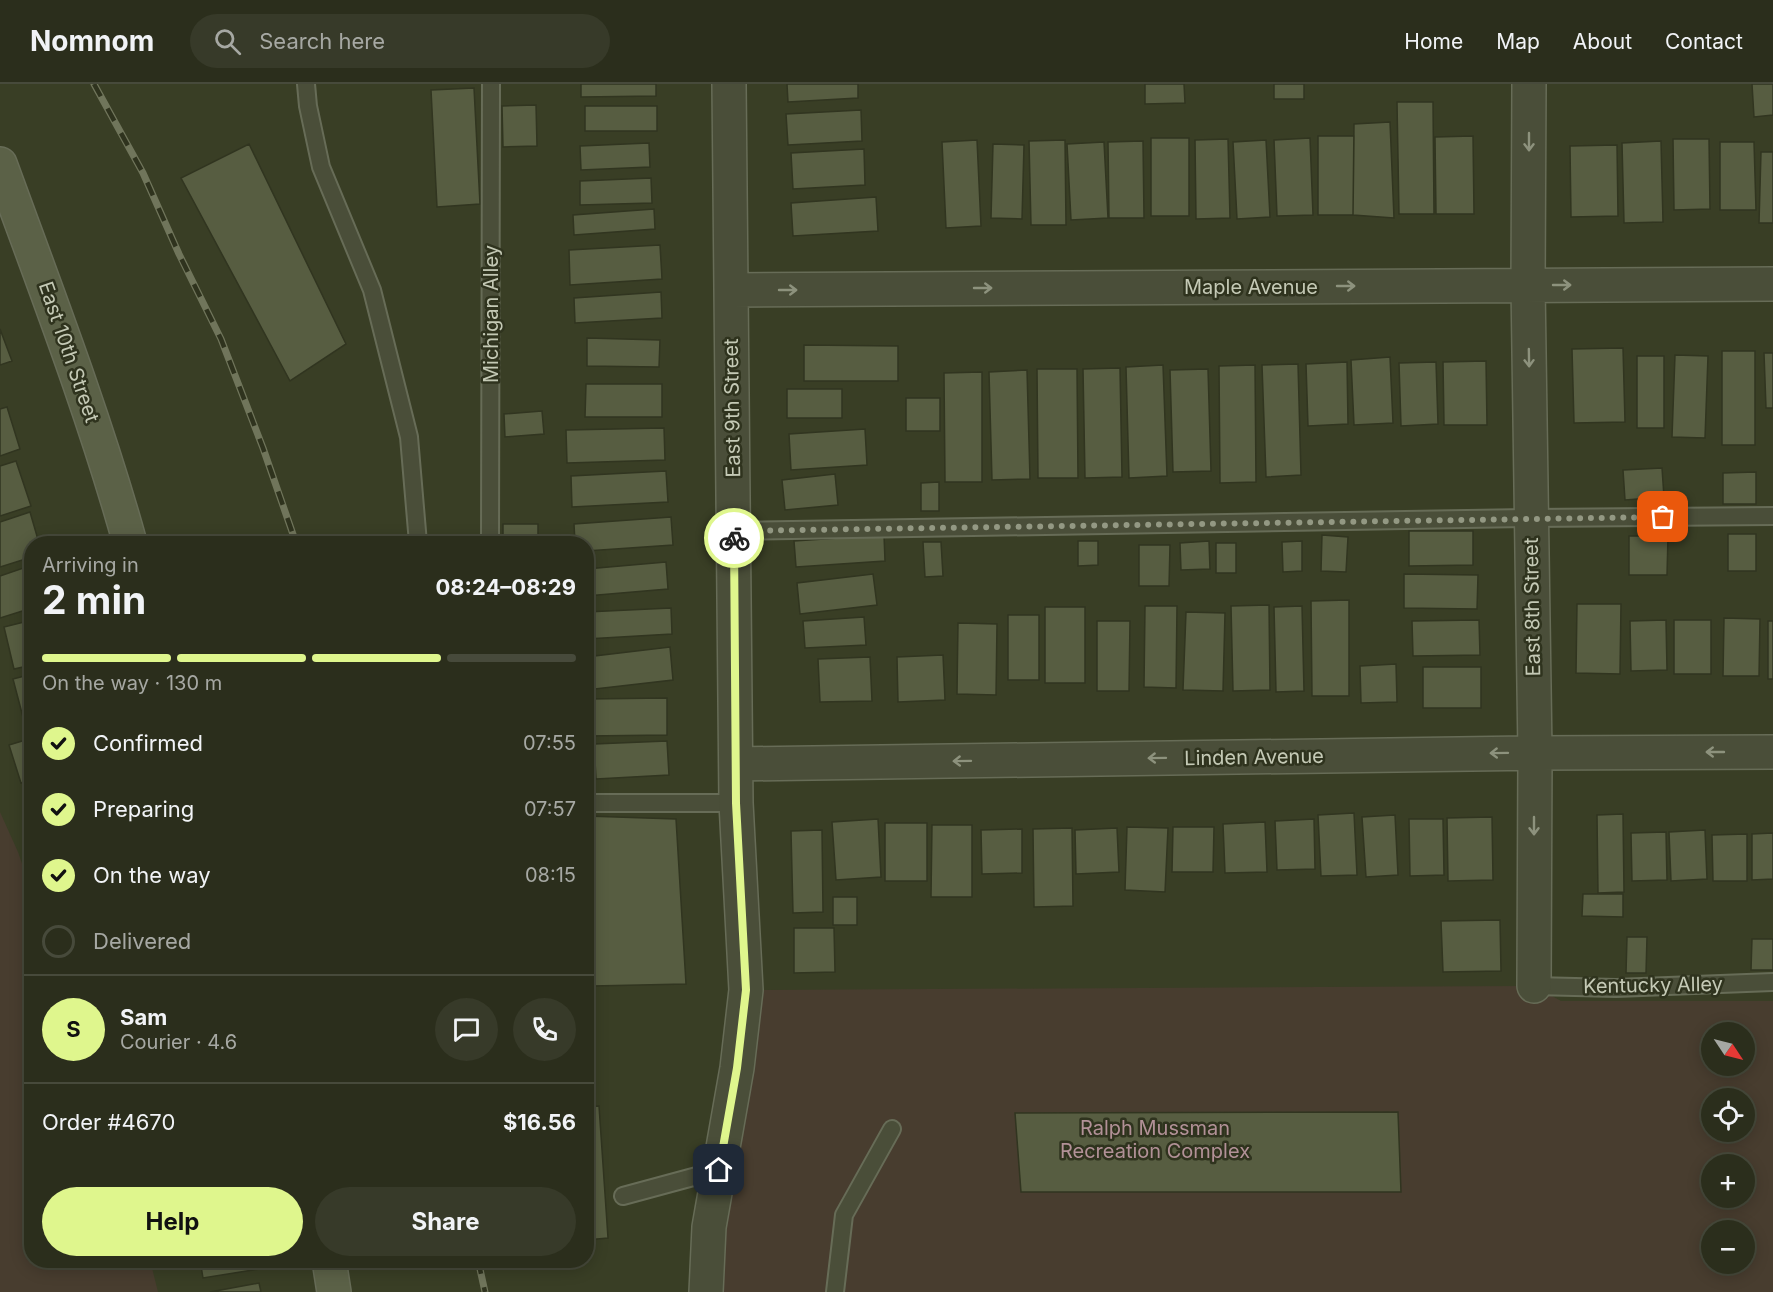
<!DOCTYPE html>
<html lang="en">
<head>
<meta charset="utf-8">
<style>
	:root { --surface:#2b2e1c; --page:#373a29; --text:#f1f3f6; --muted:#a6a8a3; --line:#474a3b; --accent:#dff68d }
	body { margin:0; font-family:Inter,sans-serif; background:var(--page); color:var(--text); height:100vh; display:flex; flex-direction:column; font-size:22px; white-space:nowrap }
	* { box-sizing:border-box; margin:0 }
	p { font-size:20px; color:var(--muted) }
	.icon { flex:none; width:33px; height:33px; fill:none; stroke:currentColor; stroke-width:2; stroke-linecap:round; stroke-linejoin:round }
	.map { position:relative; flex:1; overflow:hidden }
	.side { position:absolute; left:24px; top:452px; width:570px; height:732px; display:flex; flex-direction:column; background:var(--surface); border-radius:24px; box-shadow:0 3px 15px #0003,0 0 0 2px var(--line) }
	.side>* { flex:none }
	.needle { width:39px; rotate:125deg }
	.buttons { position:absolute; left:1701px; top:938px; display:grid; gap:12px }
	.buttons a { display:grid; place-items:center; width:54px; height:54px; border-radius:50%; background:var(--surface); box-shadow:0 3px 15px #0003,0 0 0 2px var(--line); font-size:30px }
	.pin { position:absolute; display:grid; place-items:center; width:51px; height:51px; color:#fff; margin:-26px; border-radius:12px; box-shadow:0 3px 9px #0006 }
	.courier { position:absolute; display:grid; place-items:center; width:60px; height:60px; margin:-30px; border:4px solid #dff68d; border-radius:50%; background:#fff; color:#222; box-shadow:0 2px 8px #0007 }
	.headline em { font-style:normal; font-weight:700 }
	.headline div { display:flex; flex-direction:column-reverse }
	.headline { display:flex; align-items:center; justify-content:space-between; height:102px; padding:0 18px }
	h1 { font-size:39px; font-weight:700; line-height:45px }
	.bar { display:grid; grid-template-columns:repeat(4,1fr); gap:9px 6px; align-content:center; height:72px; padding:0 18px }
	.bar i { height:8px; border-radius:4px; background:var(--line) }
	.bar .current { background:var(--accent) }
	.bar p { grid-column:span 4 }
	.line { display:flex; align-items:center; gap:15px; padding:0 18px; border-top:2px solid var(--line) }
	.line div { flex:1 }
	.round { display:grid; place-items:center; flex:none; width:63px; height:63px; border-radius:32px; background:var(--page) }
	ol { padding:0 18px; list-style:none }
	li { display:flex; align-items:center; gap:18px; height:66px }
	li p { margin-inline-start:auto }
	li .icon { padding:6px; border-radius:50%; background:var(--accent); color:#111; stroke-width:4 }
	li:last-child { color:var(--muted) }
	li i { width:33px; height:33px; border:3px solid var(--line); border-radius:50% }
	.button { display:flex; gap:12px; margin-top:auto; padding:12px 18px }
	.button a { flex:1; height:69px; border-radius:36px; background:var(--accent); color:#111; font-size:24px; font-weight:700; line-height:69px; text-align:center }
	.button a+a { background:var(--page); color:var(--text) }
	header { display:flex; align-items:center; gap:36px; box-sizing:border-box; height:84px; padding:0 30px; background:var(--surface); border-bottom:2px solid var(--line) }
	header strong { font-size:28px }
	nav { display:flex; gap:33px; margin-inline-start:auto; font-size:21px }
	.search { width:420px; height:54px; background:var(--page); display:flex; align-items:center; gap:15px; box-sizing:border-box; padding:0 21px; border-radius:33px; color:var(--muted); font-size:22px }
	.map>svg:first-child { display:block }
	.green { fill:#483d2f; fill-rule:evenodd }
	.building { fill:#575d41; stroke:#313520; stroke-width:1.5 }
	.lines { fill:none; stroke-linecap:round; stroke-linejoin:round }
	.lane-casing { stroke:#676c57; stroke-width:20 }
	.street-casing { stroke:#676c57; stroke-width:36 }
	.secondary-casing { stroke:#676c57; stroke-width:36 }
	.lane { stroke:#4a4e39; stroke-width:16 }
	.street { stroke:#4a4e39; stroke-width:33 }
	.secondary { stroke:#5b6147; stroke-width:33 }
	.rail-casing { stroke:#70755b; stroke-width:7 }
	.rail { stroke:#2f331e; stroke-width:4.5; stroke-dasharray:14; stroke-linecap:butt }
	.oneway { stroke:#8d927d }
	.done { stroke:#939883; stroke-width:6; stroke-dasharray:0 10.8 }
	.route { stroke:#dff68d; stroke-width:8 }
	.labels { text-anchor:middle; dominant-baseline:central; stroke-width:5; stroke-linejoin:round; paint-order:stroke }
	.street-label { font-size:20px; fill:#c4c9b5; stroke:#2f331e }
	.park-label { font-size:20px; fill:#b29197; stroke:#2f331e }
</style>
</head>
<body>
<header>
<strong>Nomnom</strong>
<div class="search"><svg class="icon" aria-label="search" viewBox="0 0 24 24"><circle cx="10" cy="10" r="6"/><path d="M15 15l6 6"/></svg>Search here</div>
<nav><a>Home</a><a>Map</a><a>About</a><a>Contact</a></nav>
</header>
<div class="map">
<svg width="1773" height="1208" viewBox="0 0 1773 1208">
	<rect width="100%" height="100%" fill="#393e25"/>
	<path class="green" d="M 0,728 L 18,768 L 31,806 L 32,1176 L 150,1176 L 158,1208 L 0,1208 Z
		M 1534,902 L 1561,917 L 1773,917 L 1773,1208 L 706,1208 L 746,906 ZM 1712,948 L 1744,948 L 1744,981 L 1712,981 ZM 1712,1014 L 1744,1014 L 1744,1047 L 1712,1047 ZM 1712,1080 L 1744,1080 L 1744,1113 L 1712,1113 ZM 1712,1146 L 1744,1146 L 1744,1179 L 1712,1179 Z"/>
	<path class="building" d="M 581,0 L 656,0 L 656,12 L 581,13 Z
		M 787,0 L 858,0 L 858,14 L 788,18 Z
		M 1145,0 L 1184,0 L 1185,19 L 1145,20 Z
		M 1274,0 L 1304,0 L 1304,15 L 1274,15 Z
		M 1752,0 L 1773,0 L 1773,31 L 1754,33 Z
		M 474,4 L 480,120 L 437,123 L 431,6 Z
		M 1397,18 L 1433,18 L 1434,130 L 1399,130 Z
		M 536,21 L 537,62 L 503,63 L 502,22 Z
		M 585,22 L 657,22 L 657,47 L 585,47 Z
		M 861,26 L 862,57 L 788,61 L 786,30 Z
		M 1390,38 L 1394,134 L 1353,131 L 1354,40 Z
		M 1318,52 L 1354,52 L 1353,131 L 1318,131 Z
		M 1473,52 L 1474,130 L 1436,130 L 1435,53 Z
		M 1151,54 L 1189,54 L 1189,132 L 1151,132 Z
		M 1310,54 L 1313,131 L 1277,132 L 1274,56 Z
		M 1228,55 L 1230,134 L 1196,135 L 1195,56 Z
		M 1673,55 L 1709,55 L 1710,125 L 1674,126 Z
		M 977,56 L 981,142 L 946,144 L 942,58 Z
		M 1065,56 L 1066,141 L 1031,141 L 1029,57 Z
		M 1266,56 L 1270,133 L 1237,135 L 1233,58 Z
		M 1143,57 L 1144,134 L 1109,134 L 1108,58 Z
		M 1661,57 L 1663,138 L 1624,139 L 1622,59 Z
		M 1104,58 L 1108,134 L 1071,136 L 1067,60 Z
		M 1720,58 L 1754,58 L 1756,126 L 1720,126 Z
		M 649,59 L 650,83 L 581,86 L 580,62 Z
		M 249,60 L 346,260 L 290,297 L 181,94 Z
		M 993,60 L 1024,61 L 1022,135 L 991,134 Z
		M 1617,61 L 1618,132 L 1571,133 L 1570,62 Z
		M 864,65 L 865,101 L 793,105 L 791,69 Z
		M 1761,68 L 1773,68 L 1773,139 L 1759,139 Z
		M 651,94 L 652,119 L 580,121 L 580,97 Z
		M 876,113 L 878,147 L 793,152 L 791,119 Z
		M 654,125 L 655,145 L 574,151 L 573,131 Z
		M 660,161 L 662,195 L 570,201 L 569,166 Z
		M 661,208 L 662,234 L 575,239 L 574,214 Z
		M 0,245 L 12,277 L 0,281 Z
		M 587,254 L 660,256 L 659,283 L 587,282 Z
		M 804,261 L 898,262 L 898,297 L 804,297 Z
		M 1623,264 L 1625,338 L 1574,339 L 1572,265 Z
		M 1722,267 L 1755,267 L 1755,361 L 1722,361 Z
		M 1764,269 L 1773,269 L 1773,324 L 1766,324 Z
		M 1675,271 L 1708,272 L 1705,354 L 1672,353 Z
		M 1637,272 L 1664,272 L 1664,344 L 1637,344 Z
		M 1390,273 L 1393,339 L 1354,341 L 1351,276 Z
		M 1486,277 L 1487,341 L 1444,341 L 1443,278 Z
		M 1347,278 L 1348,340 L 1308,342 L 1306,280 Z
		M 1436,278 L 1438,340 L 1401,342 L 1399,279 Z
		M 1298,280 L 1301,391 L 1266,393 L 1262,281 Z
		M 1163,281 L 1167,392 L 1129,394 L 1126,283 Z
		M 1255,281 L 1256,398 L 1220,399 L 1219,282 Z
		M 1120,284 L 1122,393 L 1085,394 L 1083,285 Z
		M 1037,285 L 1077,285 L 1078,394 L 1038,394 Z
		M 1208,285 L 1211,387 L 1173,388 L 1170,286 Z
		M 1027,286 L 1030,395 L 992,396 L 989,288 Z
		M 982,288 L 982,398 L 945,398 L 944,289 Z
		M 586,300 L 662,300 L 662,333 L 585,333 Z
		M 787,305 L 842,305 L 842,334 L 787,334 Z
		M 906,314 L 940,314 L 940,347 L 906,347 Z
		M 7,323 L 20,365 L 0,372 L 0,325 Z
		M 542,327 L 544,350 L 505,353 L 504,330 Z
		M 664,344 L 665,376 L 567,379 L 566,346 Z
		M 865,345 L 867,381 L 791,386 L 789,350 Z
		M 16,377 L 31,422 L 0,432 L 0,382 Z
		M 1662,384 L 1664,413 L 1625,416 L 1623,386 Z
		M 666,387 L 668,418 L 572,423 L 571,392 Z
		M 1756,388 L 1756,420 L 1723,420 L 1723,389 Z
		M 835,390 L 838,421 L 785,426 L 782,396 Z
		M 939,398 L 939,427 L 921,427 L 921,399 Z
		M 30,428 L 39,459 L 32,459 L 32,473 L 0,483 L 0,438 Z
		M 671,433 L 673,461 L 586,467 L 586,459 L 575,459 L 574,440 Z
		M 503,440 L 538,440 L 538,459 L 503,459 Z
		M 1409,447 L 1473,447 L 1473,481 L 1409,482 Z
		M 1728,450 L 1756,450 L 1756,487 L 1728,487 Z
		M 884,451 L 885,477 L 796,483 L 794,457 Z
		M 1322,451 L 1348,453 L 1346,488 L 1321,487 Z
		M 1629,452 L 1668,452 L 1667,491 L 1629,491 Z
		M 1078,457 L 1098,457 L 1098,481 L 1078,482 Z
		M 1209,457 L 1210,485 L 1181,486 L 1180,459 Z
		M 1302,457 L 1302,487 L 1283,488 L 1282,458 Z
		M 923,458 L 941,458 L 943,492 L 925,493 Z
		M 1216,459 L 1236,459 L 1236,489 L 1216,489 Z
		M 1139,461 L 1170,461 L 1169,502 L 1139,502 Z
		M 666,478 L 668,505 L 586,512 L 586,485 Z
		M 32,481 L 32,524 L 0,534 L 0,492 Z
		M 873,490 L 877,521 L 800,530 L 797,499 Z
		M 1404,490 L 1478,491 L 1477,525 L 1404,524 Z
		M 1349,516 L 1349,612 L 1312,612 L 1311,517 Z
		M 1577,520 L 1621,520 L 1620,590 L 1576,589 Z
		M 1269,521 L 1270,606 L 1233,607 L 1231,522 Z
		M 1145,522 L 1177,522 L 1176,604 L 1144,603 Z
		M 1302,522 L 1304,607 L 1276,608 L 1274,523 Z
		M 1045,523 L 1085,523 L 1085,599 L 1045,599 Z
		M 671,524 L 672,550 L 586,555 L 586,528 Z
		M 1186,528 L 1225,529 L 1223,607 L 1183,606 Z
		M 1008,531 L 1039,531 L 1039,596 L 1008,596 Z
		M 864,533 L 866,561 L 805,564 L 803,537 Z
		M 1724,534 L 1760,535 L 1759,592 L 1723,592 Z
		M 32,536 L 32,581 L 14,585 L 4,543 Z
		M 1479,536 L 1480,571 L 1413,572 L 1412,537 Z
		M 1666,536 L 1667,586 L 1631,587 L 1630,537 Z
		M 1674,536 L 1711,536 L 1711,590 L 1674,590 Z
		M 1097,537 L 1130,537 L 1129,607 L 1097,607 Z
		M 1768,537 L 1773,537 L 1773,595 L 1768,595 Z
		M 958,539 L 997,540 L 996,611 L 957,610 Z
		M 670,563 L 673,596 L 586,606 L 586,573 Z
		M 943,571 L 945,616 L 898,618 L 897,573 Z
		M 870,573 L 872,617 L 820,618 L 818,575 Z
		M 1396,580 L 1397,618 L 1361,619 L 1360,582 Z
		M 1423,583 L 1481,583 L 1481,624 L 1423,624 Z
		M 32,590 L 32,635 L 24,637 L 13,595 Z
		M 667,614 L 667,651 L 586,652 L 586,615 Z
		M 32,654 L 32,696 L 21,699 L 9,661 Z
		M 667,657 L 669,691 L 596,695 L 594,660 Z
		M 1354,729 L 1357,791 L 1321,792 L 1318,731 Z
		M 1623,730 L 1624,808 L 1598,809 L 1597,731 Z
		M 1395,731 L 1398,791 L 1366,793 L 1362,733 Z
		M 586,732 L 676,735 L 686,900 L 593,902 L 586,950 Z
		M 1492,733 L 1493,796 L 1448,797 L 1447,734 Z
		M 878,735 L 881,793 L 836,796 L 832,738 Z
		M 1314,735 L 1315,785 L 1277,786 L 1275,737 Z
		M 1409,735 L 1443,735 L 1444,791 L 1410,792 Z
		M 1265,738 L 1267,788 L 1225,789 L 1223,740 Z
		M 885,739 L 927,739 L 927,797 L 885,797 Z
		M 932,741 L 972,741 L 972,813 L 931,813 Z
		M 1127,743 L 1168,744 L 1165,808 L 1125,806 Z
		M 1173,743 L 1214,743 L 1213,788 L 1172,788 Z
		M 1072,744 L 1073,822 L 1034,823 L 1033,745 Z
		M 1117,744 L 1119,788 L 1076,790 L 1075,746 Z
		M 1022,745 L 1022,789 L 982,790 L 981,746 Z
		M 822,746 L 823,828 L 793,829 L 791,747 Z
		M 1705,746 L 1707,795 L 1671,797 L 1669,748 Z
		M 1666,748 L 1667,796 L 1632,797 L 1631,749 Z
		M 1773,749 L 1773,795 L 1752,796 L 1752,750 Z
		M 1747,750 L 1747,797 L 1713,797 L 1712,751 Z
		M 1583,810 L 1623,810 L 1623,833 L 1582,832 Z
		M 833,813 L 857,813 L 857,841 L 833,841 Z
		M 1500,836 L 1501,887 L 1443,888 L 1441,837 Z
		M 794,844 L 834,844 L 835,888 L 794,889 Z
		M 1627,853 L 1647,853 L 1646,889 L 1626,889 Z
		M 1752,855 L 1773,855 L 1773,886 L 1751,886 Z
		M 599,1022 L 608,1154 L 586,1156 L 586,1023 Z
		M 1398,1028 L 1401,1108 L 1021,1108 L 1015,1029 Z
		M 200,1176 L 258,1176 L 259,1185 L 203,1194 Z
		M 259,1199 L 261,1208 L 210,1208 Z"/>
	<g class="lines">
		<defs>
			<path id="lane" d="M 306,0 L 308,22 L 321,83 L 372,206 L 409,353 L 418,459
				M 734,447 L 1531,434 L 1773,432
				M 490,459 L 491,0
				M 586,719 L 736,719
				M 1534,902 L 1616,904 L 1773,898
				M 623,1112 L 719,1086
				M 835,1208 L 844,1131 L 892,1045"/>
			<path id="street" d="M 1529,0 L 1528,201 L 1535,669 L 1534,902
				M 731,204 L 732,206 L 1773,200
				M 736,680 L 1535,669 L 1773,668
				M 706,1208 L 709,1143 L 737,984 L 746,906 L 736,719 L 729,0"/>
			<path id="secondary" d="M 0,80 C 46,206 94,330 130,459
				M 329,1176 L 334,1208"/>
		</defs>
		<use href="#lane" class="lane-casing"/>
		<use href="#street" class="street-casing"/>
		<use href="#secondary" class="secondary-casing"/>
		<use href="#lane" class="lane"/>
		<use href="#street" class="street"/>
		<use href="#secondary" class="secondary"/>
		<defs>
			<path id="rail" d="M 94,0 L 143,89 L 179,170 L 221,255 L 263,364 L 296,459
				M 478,1176 L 485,1208"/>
		</defs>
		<use href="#rail" class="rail-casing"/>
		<use href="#rail" class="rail"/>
	</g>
	<defs><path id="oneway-shaft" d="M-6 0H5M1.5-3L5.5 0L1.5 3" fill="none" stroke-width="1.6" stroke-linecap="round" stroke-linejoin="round" transform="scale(1.5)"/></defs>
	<g class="oneway">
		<use href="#oneway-shaft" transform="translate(1529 58) rotate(90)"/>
		<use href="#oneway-shaft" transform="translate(1562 201)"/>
		<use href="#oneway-shaft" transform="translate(1346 202)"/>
		<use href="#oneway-shaft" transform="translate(983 204)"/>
		<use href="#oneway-shaft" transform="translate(788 206)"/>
		<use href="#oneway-shaft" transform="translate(1529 274) rotate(89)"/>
		<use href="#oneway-shaft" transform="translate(1715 668) rotate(180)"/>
		<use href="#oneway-shaft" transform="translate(1499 669) rotate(179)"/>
		<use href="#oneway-shaft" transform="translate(1157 674) rotate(179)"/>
		<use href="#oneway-shaft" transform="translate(962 677) rotate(179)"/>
		<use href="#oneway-shaft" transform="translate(1534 742) rotate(90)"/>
	</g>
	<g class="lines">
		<path class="done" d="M 734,454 L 734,447 L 1663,433"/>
		<path class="route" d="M 719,1086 L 737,984 L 746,906 L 736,719 L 734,454"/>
	</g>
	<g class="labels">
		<g class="street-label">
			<text x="1251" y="203">Maple Avenue</text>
			<text transform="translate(491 230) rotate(-90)">Michigan Alley</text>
			<text transform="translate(69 268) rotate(71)">East 10th Street</text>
			<text transform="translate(732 324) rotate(-91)">East 9th Street</text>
			<text transform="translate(1532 523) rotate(-91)">East 8th Street</text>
			<text transform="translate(1254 673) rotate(-1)">Linden Avenue</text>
			<text transform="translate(1653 901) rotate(-1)">Kentucky Alley</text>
		</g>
		<g class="park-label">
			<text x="1155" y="1044">Ralph Mussman<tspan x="1155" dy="23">Recreation Complex</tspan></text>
		</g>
	</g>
</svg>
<div class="buttons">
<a><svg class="needle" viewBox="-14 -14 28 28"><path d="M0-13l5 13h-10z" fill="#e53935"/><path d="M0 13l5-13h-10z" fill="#a6a8a3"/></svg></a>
<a><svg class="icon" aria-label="locate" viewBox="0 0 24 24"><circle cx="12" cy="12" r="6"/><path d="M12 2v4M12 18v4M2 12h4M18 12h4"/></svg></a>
<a>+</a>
<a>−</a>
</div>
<div class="pin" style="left:1663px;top:433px;background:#ea580c"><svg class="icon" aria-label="bag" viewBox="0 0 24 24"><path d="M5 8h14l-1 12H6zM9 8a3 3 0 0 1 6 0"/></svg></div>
<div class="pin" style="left:719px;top:1086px;background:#1f2937"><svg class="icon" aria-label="home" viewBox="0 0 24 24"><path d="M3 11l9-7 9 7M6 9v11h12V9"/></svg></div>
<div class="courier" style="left:734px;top:454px"><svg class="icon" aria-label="bike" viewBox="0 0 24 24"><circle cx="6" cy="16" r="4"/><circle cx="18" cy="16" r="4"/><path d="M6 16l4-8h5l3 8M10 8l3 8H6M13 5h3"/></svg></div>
<section class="side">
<div class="headline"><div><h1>2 min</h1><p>Arriving in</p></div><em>08:24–08:29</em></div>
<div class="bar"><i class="current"></i><i class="current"></i><i class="current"></i><i></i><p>On the way · 130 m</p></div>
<ol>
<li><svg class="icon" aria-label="check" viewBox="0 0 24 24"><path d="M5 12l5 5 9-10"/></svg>Confirmed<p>07:55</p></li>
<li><svg class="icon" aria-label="check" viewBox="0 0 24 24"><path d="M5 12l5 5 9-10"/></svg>Preparing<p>07:57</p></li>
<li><svg class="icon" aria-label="check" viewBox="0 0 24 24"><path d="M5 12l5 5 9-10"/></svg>On the way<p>08:15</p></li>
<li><i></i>Delivered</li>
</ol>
<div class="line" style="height:108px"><b class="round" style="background:var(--accent);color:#111">S</b><div><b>Sam</b><p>Courier · 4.6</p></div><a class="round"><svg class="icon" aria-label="chat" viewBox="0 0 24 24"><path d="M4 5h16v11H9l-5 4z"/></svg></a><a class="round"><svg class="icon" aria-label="phone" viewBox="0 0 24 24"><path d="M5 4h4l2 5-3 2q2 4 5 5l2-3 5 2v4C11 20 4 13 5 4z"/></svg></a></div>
<div class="line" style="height:78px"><div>Order #4670</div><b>$16.56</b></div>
<div class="button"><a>Help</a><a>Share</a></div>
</section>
</div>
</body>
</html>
